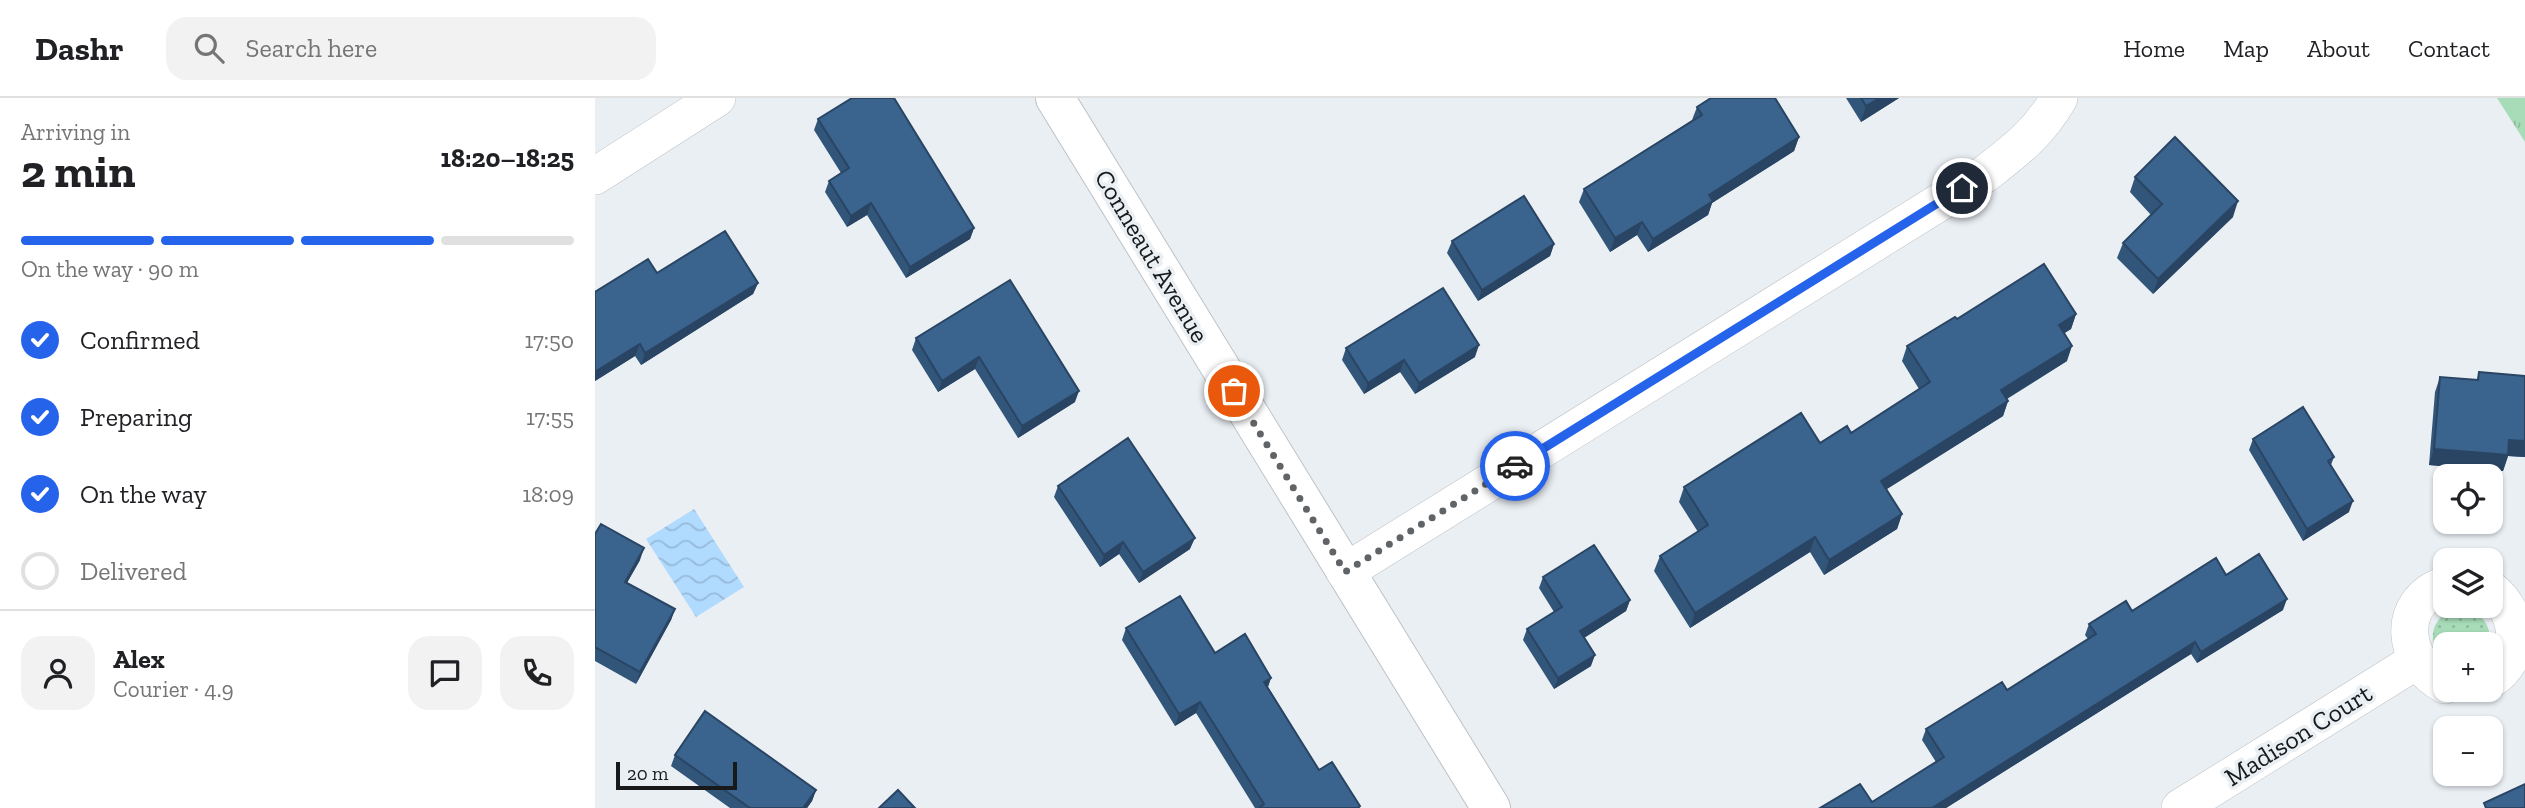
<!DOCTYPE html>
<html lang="en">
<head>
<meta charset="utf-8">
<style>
	:root { --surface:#fff; --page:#f2f2f2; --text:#202124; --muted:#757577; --line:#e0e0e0; --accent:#2563eb }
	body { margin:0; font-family:"Zilla Slab",serif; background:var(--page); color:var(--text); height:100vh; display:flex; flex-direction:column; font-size:26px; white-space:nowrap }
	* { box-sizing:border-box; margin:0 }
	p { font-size:23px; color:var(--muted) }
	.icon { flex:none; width:38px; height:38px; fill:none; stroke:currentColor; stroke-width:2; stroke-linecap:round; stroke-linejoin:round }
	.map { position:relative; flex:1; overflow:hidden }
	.sheet { display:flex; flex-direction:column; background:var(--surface); width:595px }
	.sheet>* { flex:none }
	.controls { position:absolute; left:1838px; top:366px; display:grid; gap:14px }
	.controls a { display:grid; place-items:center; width:70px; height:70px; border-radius:14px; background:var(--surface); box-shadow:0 2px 5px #0004; font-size:35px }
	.scale { position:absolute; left:21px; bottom:18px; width:121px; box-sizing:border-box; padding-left:7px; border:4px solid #17191b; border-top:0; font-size:19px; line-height:24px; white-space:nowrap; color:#17191b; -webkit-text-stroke:5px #eaeff4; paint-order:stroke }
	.pin { position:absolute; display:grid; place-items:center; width:60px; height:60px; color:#fff; margin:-30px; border:4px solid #fff; border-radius:50%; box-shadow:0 2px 7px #0007 }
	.courier { position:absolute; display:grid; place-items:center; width:70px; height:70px; margin:-35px; border:5px solid #2563eb; border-radius:50%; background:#fff; color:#222; box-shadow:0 2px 9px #0007 }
	.overview em { font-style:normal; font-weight:700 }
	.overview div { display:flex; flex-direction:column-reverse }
	.overview { display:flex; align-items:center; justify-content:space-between; height:119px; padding:0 21px }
	h1 { font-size:46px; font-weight:700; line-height:52px }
	.bar { display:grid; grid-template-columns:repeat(4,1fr); gap:10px 7px; align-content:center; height:84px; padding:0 21px }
	.bar i { height:9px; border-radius:5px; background:var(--line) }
	.bar .active { background:var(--accent) }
	.bar p { grid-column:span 4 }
	.line { display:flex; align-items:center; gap:18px; padding:0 21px; border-top:2px solid var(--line) }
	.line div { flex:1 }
	.round { display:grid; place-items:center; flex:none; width:74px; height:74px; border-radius:21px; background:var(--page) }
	ol { padding:0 21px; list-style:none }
	li { display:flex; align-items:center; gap:21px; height:77px }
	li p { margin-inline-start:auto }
	li .icon { padding:7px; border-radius:50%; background:var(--accent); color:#fff; stroke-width:4 }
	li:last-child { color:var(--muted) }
	li i { width:38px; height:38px; border:4px solid var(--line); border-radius:50% }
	header { display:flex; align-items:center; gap:42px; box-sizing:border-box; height:98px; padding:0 35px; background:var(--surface); border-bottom:2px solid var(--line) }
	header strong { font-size:33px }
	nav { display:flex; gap:38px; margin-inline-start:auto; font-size:24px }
	.search { width:490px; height:63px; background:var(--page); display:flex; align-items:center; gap:18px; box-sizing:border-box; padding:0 24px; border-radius:21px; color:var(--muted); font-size:26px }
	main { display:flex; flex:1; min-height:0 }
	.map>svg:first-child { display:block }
	.grass { fill:url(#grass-dots) }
	.park { fill:url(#park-tufts) }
	.water { fill:url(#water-waves) }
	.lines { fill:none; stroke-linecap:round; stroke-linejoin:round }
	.minor-casing { stroke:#bdc2c6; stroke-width:38 }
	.tertiary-casing { stroke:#bdc2c6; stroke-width:40 }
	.minor { stroke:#fff; stroke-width:37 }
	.tertiary { stroke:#fff; stroke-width:38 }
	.wall { fill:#32557a }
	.shaded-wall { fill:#294563 }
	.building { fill:#3a638e; stroke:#294563; stroke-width:2 }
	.done { stroke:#616467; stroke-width:7; stroke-dasharray:0 12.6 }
	.route { stroke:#2563eb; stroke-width:9 }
	.labels { text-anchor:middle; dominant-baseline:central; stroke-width:7; stroke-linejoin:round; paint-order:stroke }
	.street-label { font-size:26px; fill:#17191b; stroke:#eaeff4 }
</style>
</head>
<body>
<header>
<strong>Dashr</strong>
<div class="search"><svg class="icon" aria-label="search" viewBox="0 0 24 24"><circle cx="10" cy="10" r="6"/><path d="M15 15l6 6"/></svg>Search here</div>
<nav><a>Home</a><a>Map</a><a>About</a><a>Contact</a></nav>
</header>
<main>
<section class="sheet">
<div class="overview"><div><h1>2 min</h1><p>Arriving in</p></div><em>18:20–18:25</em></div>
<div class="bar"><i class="active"></i><i class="active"></i><i class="active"></i><i></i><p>On the way · 90 m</p></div>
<ol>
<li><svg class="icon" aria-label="check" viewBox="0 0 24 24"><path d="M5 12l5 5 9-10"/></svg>Confirmed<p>17:50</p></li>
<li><svg class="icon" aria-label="check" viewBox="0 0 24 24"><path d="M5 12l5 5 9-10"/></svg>Preparing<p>17:55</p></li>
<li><svg class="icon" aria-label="check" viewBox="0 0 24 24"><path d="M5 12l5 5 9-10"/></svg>On the way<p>18:09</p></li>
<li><i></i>Delivered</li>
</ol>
<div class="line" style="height:126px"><a class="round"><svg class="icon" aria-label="person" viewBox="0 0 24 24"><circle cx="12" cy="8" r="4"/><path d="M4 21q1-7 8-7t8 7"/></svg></a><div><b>Alex</b><p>Courier · 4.9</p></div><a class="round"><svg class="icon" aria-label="chat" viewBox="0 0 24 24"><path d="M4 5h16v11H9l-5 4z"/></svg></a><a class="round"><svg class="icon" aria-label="phone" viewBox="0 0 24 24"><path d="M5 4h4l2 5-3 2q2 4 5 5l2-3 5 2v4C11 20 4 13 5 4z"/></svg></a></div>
</section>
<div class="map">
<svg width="1930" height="710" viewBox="0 0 1930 710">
	<defs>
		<pattern id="grass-dots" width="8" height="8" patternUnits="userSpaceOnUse" patternTransform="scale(1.75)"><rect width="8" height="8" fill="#a8dcb8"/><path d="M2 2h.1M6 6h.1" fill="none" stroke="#90bc9e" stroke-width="1.8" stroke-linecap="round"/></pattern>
		<pattern id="park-tufts" width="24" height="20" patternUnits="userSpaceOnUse" patternTransform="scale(1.75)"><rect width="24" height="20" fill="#a8dcb8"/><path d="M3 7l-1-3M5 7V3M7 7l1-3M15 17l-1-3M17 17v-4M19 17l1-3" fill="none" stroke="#90bc9e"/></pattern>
		<pattern id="water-waves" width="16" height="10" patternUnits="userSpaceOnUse" patternTransform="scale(1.75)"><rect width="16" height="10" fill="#b0dafe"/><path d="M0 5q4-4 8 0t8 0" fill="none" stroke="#97bad9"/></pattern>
	</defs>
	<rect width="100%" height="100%" fill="#eaeff4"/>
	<path class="grass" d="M 1861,510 C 1883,511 1896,523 1895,545 L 1850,546 L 1850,564 C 1831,545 1834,520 1861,510 Z"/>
	<path class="park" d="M 1902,0 L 1930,0 L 1930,44 Z"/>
	<path class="water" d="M 99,411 L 149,489 L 101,519 L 51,441 Z"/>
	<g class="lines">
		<defs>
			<path id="minor" d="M 0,78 L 122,0
				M 750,474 L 1390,76 C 1421,52 1444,35 1464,0
				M 1850,487 C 1800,504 1806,564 1850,587
				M 1895,491 C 1926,514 1930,561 1895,582
				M 1585,710 L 1821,563"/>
			<path id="tertiary" d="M 460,0 L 896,710"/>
		</defs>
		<use href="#minor" class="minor-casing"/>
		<use href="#tertiary" class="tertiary-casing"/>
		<use href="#minor" class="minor"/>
		<use href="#tertiary" class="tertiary"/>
	</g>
	<path class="wall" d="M 1251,0 L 1304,0 L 1266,24 Z
		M 1102,9 L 1204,39 L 1199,53 L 1117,105 L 1113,117 L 1053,154 L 1042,137 L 1015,154 L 984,104 L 989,91 L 1097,22 Z
		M 223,21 L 379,130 L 375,141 L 311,180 L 272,117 L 252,129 L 230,94 L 234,83 L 246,75 L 219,32 Z
		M 1540,79 L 1638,119 L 1558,196 L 1522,160 L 1528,145 L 1556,117 L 1535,94 Z
		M 857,143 L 959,146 L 955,158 L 883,203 L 852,155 Z
		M 62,175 L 163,185 L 158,196 L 46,267 L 40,258 L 0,283 L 0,194 Z
		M 415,182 L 480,304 L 423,340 L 380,271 L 343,294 L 317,252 L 321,240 Z
		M 1481,216 L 1476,231 L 1469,235 L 1472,263 L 1412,301 L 1413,303 L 1408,318 L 1291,391 L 1307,416 L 1302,431 L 1229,477 L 1215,454 L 1095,530 L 1059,473 L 1065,458 L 1103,434 L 1084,404 L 1089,389 L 1256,335 L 1324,291 L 1307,263 L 1312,248 L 1362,221 Z
		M 751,250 L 880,259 L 820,296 L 805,274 L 769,296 L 747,262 Z
		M 1884,274 L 1930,278 L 1930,359 L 1913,358 L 1908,373 L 1834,367 L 1840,294 L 1845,279 L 1882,282 Z
		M 1658,341 L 1739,359 L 1736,367 L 1754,414 L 1708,443 L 1654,352 Z
		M 463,388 L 595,451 L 544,485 L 524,456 L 505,469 L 459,399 Z
		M 0,436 L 45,462 L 32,485 L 80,511 L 76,522 L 41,586 L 0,563 Z
		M 1631,477 L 1688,512 L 1602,565 L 1596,556 L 1351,710 L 1225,710 L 1277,704 L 1341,664 L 1327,642 L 1331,631 L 1412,592 L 1493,541 L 1490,537 L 1494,526 L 1537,513 Z
		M 948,479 L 1035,502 L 1031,513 L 989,540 L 996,568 L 959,591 L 928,542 L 932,531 L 959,514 L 944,490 Z
		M 531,530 L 620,555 L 676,580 L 673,589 L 724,672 L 765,710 L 660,710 L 601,615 L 580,628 L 527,542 Z
		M 80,657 L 221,692 L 217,703 L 212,710 L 135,710 L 76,668 Z"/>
	<path class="shaded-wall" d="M 1285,0 L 1304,0 L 1266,24 L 1271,8 Z
		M 1204,39 L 1199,53 L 1117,105 L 1113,117 L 1053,154 L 1058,141 L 1114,97 Z
		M 1643,103 L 1638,119 L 1558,196 L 1563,181 Z
		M 276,105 L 272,117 L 252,129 L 256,118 Z
		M 1047,124 L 1042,137 L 1015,154 L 1020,140 Z
		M 379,130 L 375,141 L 311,180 L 315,169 Z
		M 959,146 L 955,158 L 883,203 L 887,192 Z
		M 163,185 L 158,196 L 46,267 L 50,255 Z
		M 1481,216 L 1476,231 L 1459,242 L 1464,227 Z
		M 45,246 L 40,258 L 0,283 L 0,274 Z
		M 884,247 L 880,259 L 820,296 L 824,285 Z
		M 1477,248 L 1472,263 L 1401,307 L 1406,292 Z
		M 384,259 L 380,271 L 343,294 L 347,283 Z
		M 809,262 L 805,274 L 769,296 L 773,285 Z
		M 484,293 L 480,304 L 423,340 L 427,328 Z
		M 1413,303 L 1408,318 L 1281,398 L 1286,383 Z
		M 1914,342 L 1930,343 L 1930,359 L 1913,358 L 1908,373 L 1834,367 L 1839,351 Z
		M 1758,403 L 1754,414 L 1708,443 L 1712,431 Z
		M 1307,416 L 1302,431 L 1229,477 L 1234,462 Z
		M 1220,439 L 1215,454 L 1095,530 L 1100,515 Z
		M 600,440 L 595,451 L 544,485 L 548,474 Z
		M 528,444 L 524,456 L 505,469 L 509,457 Z
		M 49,450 L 45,462 L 26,495 L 30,484 Z
		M 1692,501 L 1688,512 L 1602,565 L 1606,554 Z
		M 1035,502 L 1031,513 L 981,545 L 985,533 Z
		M 80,511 L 76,522 L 41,586 L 45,574 Z
		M 1600,544 L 1596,556 L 1351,710 L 1337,710 Z
		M 1000,557 L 996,568 L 959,591 L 963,580 Z
		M 676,580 L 672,591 L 669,584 Z
		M 605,604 L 601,615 L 580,628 L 584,616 Z
		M 221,692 L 217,703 L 212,710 L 208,710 Z"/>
	<path class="building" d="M 257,0 L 299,0 L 379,130 L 315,169 L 276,105 L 256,118 L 234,83 L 254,70 L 223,21 Z
		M 1116,0 L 1180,0 L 1204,39 L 1114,97 L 1118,103 L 1058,141 L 1047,124 L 1020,140 L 989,91 L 1107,17 L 1102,9 Z
		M 1266,0 L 1285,0 L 1271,8 Z
		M 1580,39 L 1643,103 L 1563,181 L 1528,145 L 1567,106 L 1540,79 Z
		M 929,98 L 959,146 L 887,192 L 857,143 Z
		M 130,133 L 163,185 L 50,255 L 45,246 L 0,274 L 0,194 L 53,161 L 62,175 Z
		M 1449,166 L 1481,216 L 1464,227 L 1477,248 L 1406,292 L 1413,303 L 1286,383 L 1307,416 L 1234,462 L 1220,439 L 1100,515 L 1065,458 L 1113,427 L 1089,389 L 1206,315 L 1225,345 L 1252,328 L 1256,335 L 1335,284 L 1312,248 L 1360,219 L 1362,221 Z
		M 415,182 L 484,293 L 427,328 L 384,259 L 347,283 L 321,240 Z
		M 848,190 L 884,247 L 824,285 L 809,262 L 773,285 L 751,250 Z
		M 1884,274 L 1930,278 L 1930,343 L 1914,342 L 1913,357 L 1839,351 L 1845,279 L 1883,282 Z
		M 1708,309 L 1739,359 L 1733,363 L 1758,403 L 1712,431 L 1658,341 Z
		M 533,340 L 600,440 L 548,474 L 528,444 L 509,457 L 463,388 Z
		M 6,426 L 49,450 L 30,484 L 80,511 L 45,574 L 0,549 L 0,436 Z
		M 999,447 L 1035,502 L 985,533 L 1000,557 L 963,580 L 932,531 L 967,509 L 948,479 Z
		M 1664,456 L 1692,501 L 1606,554 L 1600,544 L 1337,710 L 1225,710 L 1265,686 L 1277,704 L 1349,659 L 1331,631 L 1407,584 L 1412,592 L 1501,536 L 1494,526 L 1531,503 L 1537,513 L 1621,460 L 1631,477 Z
		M 585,498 L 620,555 L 650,536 L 676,580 L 669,584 L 724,672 L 737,664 L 765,708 L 763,710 L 664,710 L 669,706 L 605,604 L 584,616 L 531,530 Z
		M 110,613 L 221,692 L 208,710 L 155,710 L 80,657 Z
		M 1930,686 L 1930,710 L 1891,710 L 1889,705 Z
		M 303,692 L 320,710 L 284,710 Z"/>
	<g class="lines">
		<path class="done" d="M 639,293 L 750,474 L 920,368"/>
		<path class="route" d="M 920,368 L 1367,90"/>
	</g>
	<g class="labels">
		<g class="street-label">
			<text transform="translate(557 158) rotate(59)">Conneaut Avenue</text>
			<text transform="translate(1703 637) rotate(-32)">Madison Court</text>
		</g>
	</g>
</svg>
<div class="controls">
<a><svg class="icon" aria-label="locate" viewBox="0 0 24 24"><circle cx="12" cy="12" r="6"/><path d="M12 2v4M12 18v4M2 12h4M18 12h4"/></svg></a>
<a><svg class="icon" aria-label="layers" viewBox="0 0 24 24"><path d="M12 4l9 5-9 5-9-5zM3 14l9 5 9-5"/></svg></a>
<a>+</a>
<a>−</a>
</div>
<div class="scale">20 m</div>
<div class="pin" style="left:639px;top:293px;background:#ea580c"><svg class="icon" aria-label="bag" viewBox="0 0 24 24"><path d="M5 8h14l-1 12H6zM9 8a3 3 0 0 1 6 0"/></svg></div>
<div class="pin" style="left:1367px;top:90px;background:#1f2937"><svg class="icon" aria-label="home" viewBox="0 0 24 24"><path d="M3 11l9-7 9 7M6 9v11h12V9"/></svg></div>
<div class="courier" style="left:920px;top:368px"><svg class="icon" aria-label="car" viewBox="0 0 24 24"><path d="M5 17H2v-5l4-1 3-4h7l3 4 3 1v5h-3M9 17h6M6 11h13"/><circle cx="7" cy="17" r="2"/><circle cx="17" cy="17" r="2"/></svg></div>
</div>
</main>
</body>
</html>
